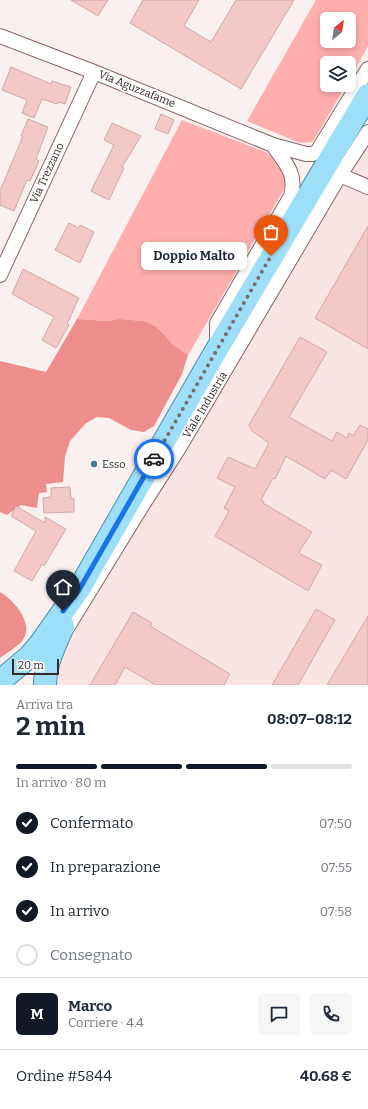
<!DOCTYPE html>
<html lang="it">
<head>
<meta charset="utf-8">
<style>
	:root { --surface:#fff; --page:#f6f6f7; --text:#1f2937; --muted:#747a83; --line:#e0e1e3; --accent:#111827 }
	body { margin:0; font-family:Bitter,serif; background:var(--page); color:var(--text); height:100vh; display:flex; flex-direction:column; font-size:15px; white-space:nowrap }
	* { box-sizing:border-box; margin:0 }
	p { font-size:13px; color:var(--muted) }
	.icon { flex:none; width:22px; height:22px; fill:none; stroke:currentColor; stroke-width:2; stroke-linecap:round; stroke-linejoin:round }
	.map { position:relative; height:685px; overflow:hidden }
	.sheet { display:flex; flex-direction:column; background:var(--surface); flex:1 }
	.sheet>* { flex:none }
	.needle { width:26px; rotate:30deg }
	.buttons { position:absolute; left:320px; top:12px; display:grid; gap:8px }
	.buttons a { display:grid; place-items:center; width:36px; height:36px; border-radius:6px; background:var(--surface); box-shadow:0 2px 6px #0003; font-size:20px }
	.scale { position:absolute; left:12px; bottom:10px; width:47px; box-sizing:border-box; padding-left:4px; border:2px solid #372727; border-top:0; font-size:11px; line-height:14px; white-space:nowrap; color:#372727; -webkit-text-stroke:3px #fff; paint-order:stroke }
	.pin { position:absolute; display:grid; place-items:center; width:34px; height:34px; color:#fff; margin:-41px -17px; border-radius:50% 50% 50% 0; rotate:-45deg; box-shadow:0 0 4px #0007 }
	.pin .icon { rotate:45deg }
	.courier { position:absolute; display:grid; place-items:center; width:40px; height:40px; margin:-20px; border:3px solid #1a73e8; border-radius:50%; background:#fff; color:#222; box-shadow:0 1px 5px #0007 }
	.bubble { position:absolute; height:28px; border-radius:6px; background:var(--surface); box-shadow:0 2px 6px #0003; font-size:13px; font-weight:700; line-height:28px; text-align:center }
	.overview em { font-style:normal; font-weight:700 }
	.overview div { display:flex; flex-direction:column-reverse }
	.overview { display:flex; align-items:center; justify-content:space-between; height:68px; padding:0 16px }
	h1 { font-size:26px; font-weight:700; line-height:30px }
	.bar { display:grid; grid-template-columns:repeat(4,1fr); gap:6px 4px; align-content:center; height:48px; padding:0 16px }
	.bar i { height:5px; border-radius:3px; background:var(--line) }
	.bar .active { background:var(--accent) }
	.bar p { grid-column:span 4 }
	.line { display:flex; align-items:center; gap:10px; padding:0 16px; border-top:1px solid var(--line) }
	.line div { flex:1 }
	.round { display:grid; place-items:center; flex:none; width:42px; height:42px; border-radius:6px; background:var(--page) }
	ol { padding:0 16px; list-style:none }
	li { display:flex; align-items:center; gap:12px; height:44px }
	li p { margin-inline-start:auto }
	li .icon { padding:4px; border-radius:50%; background:var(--accent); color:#fff; stroke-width:4 }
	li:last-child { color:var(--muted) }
	li i { width:22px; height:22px; border:2px solid var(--line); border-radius:50% }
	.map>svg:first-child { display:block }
	.built { fill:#f9e4e3 }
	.green { fill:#feafad; fill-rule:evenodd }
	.forest { fill:#ed8d8c }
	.building { fill:#f2c9c8; stroke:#d0a8a6 }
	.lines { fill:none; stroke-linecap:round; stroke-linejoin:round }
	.street-casing { stroke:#886462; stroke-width:16 }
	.primary-casing { stroke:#4e91ad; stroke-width:24 }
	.street { stroke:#fff; stroke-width:14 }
	.primary { stroke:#9ddff9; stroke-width:22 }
	.done { stroke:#7b6d6d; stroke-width:4; stroke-dasharray:0 7.2 }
	.route { stroke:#1a73e8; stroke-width:5 }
	.poi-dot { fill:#417c94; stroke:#fff; stroke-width:1.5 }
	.labels { text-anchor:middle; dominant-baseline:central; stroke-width:3.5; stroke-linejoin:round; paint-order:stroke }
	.street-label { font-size:11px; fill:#372727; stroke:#fff }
	.poi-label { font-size:11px; fill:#372727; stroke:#fff; text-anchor:start }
</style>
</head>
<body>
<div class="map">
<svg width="368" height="685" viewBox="0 0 368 685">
	<rect width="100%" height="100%" fill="#f9f0ef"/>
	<path class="built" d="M 368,142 L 368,685 L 57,685 L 58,654 Z"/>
	<path class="green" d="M 316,0 L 368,0 L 368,46 L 349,80 L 349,63 L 327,63 L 327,85 L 346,85 L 317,135 L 312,142 L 300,143 L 247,121 ZM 327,19 L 349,19 L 349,41 L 327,41 Z
		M 182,120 L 266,152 C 274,157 284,167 286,178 C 286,182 284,187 283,191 L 188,355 L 172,344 L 164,334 L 155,326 L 144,321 L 119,319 L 107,321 L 77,319 Z"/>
	<path class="forest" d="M 77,319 L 107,321 L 119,319 L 144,321 L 155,326 L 164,334 L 172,344 L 188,355 L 182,374 L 154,426 L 144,432 L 131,430 L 109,418 L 97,417 L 86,423 L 70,441 L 65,456 L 63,482 L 46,484 L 47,492 L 39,493 L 37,508 L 21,505 L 7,515 L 0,512 L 0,361 L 46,372 Z
		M 0,592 C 13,600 33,621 24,638 C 21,645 6,653 0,658 Z"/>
	<path class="building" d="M 71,0 L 108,0 L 98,16 Z
		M 143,0 L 199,0 L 184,26 L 211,42 L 236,0 L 294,0 L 241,89 L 130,23 Z
		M 11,67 L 51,84 L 52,81 L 71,87 L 65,104 L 58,102 L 57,104 L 42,99 L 34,118 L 22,113 L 27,100 L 2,90 Z
		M 161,114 L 174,120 L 168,134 L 155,129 Z
		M 28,119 L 48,127 L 36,159 L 39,161 L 30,181 L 27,180 L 14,211 L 0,205 L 0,191 L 23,136 L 21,136 Z
		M 112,123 L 141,136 L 122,167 L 124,168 L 109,200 L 91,191 L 114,145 L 104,140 Z
		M 69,223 L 78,228 L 80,225 L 94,232 L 80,263 L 55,250 Z
		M 368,226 L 368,349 L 315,318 Z
		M 23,269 L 79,298 L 67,324 L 69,325 L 56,348 L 42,340 L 54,317 L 12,294 Z
		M 300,337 L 327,352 L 289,417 L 332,441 L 337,432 L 347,438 L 349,433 L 353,436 L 360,425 L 368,429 L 368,440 L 346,479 L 331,470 L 325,479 L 286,456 L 275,479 L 273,478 L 261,500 L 264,502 L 263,503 L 312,532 L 299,552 L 300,554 L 322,565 L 308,591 L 215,536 L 229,511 L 224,508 L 235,487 L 217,478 L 228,457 L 255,469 L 269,443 L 252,431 L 249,425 Z
		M 70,487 L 71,499 L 74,498 L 74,512 L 44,513 L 43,498 L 51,497 L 51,488 Z
		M 16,506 L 45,523 L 45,517 L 66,529 L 44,566 L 42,564 L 32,581 L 14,571 L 36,531 L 11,516 Z
		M 316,609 L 335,620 L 298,685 L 272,685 Z
		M 133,612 L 152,623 L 150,626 L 230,674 L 224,685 L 156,685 L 125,667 L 115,685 L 90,685 Z
		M 368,616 L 368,685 L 327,685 Z"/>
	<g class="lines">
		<defs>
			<path id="street" d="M 0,36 L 94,72 L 273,145 L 306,154 L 312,154 L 317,152 L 368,69
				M 340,175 L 368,187
				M 0,275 L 94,72
				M 217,345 L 217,323 L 291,196 C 297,173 285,163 273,145
				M 62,636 L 140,509 L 179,448 L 340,175 L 368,132"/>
			<path id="primary" d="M 0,681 L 29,657 L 40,644 L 79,589 L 217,349 L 368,95
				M 45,685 C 45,664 55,645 63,626"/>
		</defs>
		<use href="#street" class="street-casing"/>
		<use href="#primary" class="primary-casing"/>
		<use href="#street" class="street"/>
		<use href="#primary" class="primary"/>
	</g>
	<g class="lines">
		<path class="done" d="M 154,459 L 271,256"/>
		<path class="route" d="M 63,611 L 79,590 L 154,459"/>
	</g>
	<circle class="poi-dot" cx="94" cy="464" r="4"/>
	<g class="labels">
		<g class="street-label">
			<text transform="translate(137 89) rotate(22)">Via Aguzzafame</text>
			<text transform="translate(47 173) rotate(-65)">Via Trezzano</text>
			<text transform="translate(205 405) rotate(-59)">Viale Industria</text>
		</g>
		<g class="poi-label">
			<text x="102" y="464">Esso</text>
		</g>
	</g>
</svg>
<div class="buttons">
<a><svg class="needle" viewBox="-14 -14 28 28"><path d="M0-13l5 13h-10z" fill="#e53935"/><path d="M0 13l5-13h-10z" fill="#747a83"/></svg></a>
<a><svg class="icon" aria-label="layers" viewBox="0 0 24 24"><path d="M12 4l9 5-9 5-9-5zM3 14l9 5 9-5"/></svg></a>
</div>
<div class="scale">20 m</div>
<div class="pin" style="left:271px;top:256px;background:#ea580c"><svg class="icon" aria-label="bag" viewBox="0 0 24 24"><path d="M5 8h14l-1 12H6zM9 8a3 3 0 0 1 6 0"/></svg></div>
<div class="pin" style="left:63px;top:611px;background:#1f2937"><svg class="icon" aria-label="home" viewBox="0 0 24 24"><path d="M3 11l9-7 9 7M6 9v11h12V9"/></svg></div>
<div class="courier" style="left:154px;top:459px"><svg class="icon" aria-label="car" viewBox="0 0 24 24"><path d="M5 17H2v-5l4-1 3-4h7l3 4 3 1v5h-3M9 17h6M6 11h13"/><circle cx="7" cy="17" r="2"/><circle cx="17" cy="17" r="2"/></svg></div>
<div class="bubble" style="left:141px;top:242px;width:106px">Doppio Malto</div>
</div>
<section class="sheet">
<div class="overview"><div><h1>2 min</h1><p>Arriva tra</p></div><em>08:07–08:12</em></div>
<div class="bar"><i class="active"></i><i class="active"></i><i class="active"></i><i></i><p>In arrivo · 80 m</p></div>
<ol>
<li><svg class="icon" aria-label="check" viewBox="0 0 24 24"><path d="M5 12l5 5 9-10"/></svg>Confermato<p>07:50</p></li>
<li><svg class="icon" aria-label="check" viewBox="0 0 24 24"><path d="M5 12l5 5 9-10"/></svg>In preparazione<p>07:55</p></li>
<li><svg class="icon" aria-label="check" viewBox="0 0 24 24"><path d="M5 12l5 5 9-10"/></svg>In arrivo<p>07:58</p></li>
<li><i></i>Consegnato</li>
</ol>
<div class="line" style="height:72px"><b class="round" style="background:var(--accent);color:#fff">M</b><div><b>Marco</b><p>Corriere · 4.4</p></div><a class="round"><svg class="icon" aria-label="chat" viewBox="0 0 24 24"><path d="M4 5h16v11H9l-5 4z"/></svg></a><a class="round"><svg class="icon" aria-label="phone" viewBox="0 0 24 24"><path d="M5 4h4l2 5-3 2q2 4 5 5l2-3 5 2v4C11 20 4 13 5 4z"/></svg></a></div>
<div class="line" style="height:52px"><div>Ordine #5844</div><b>40.68 €</b></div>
</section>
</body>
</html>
